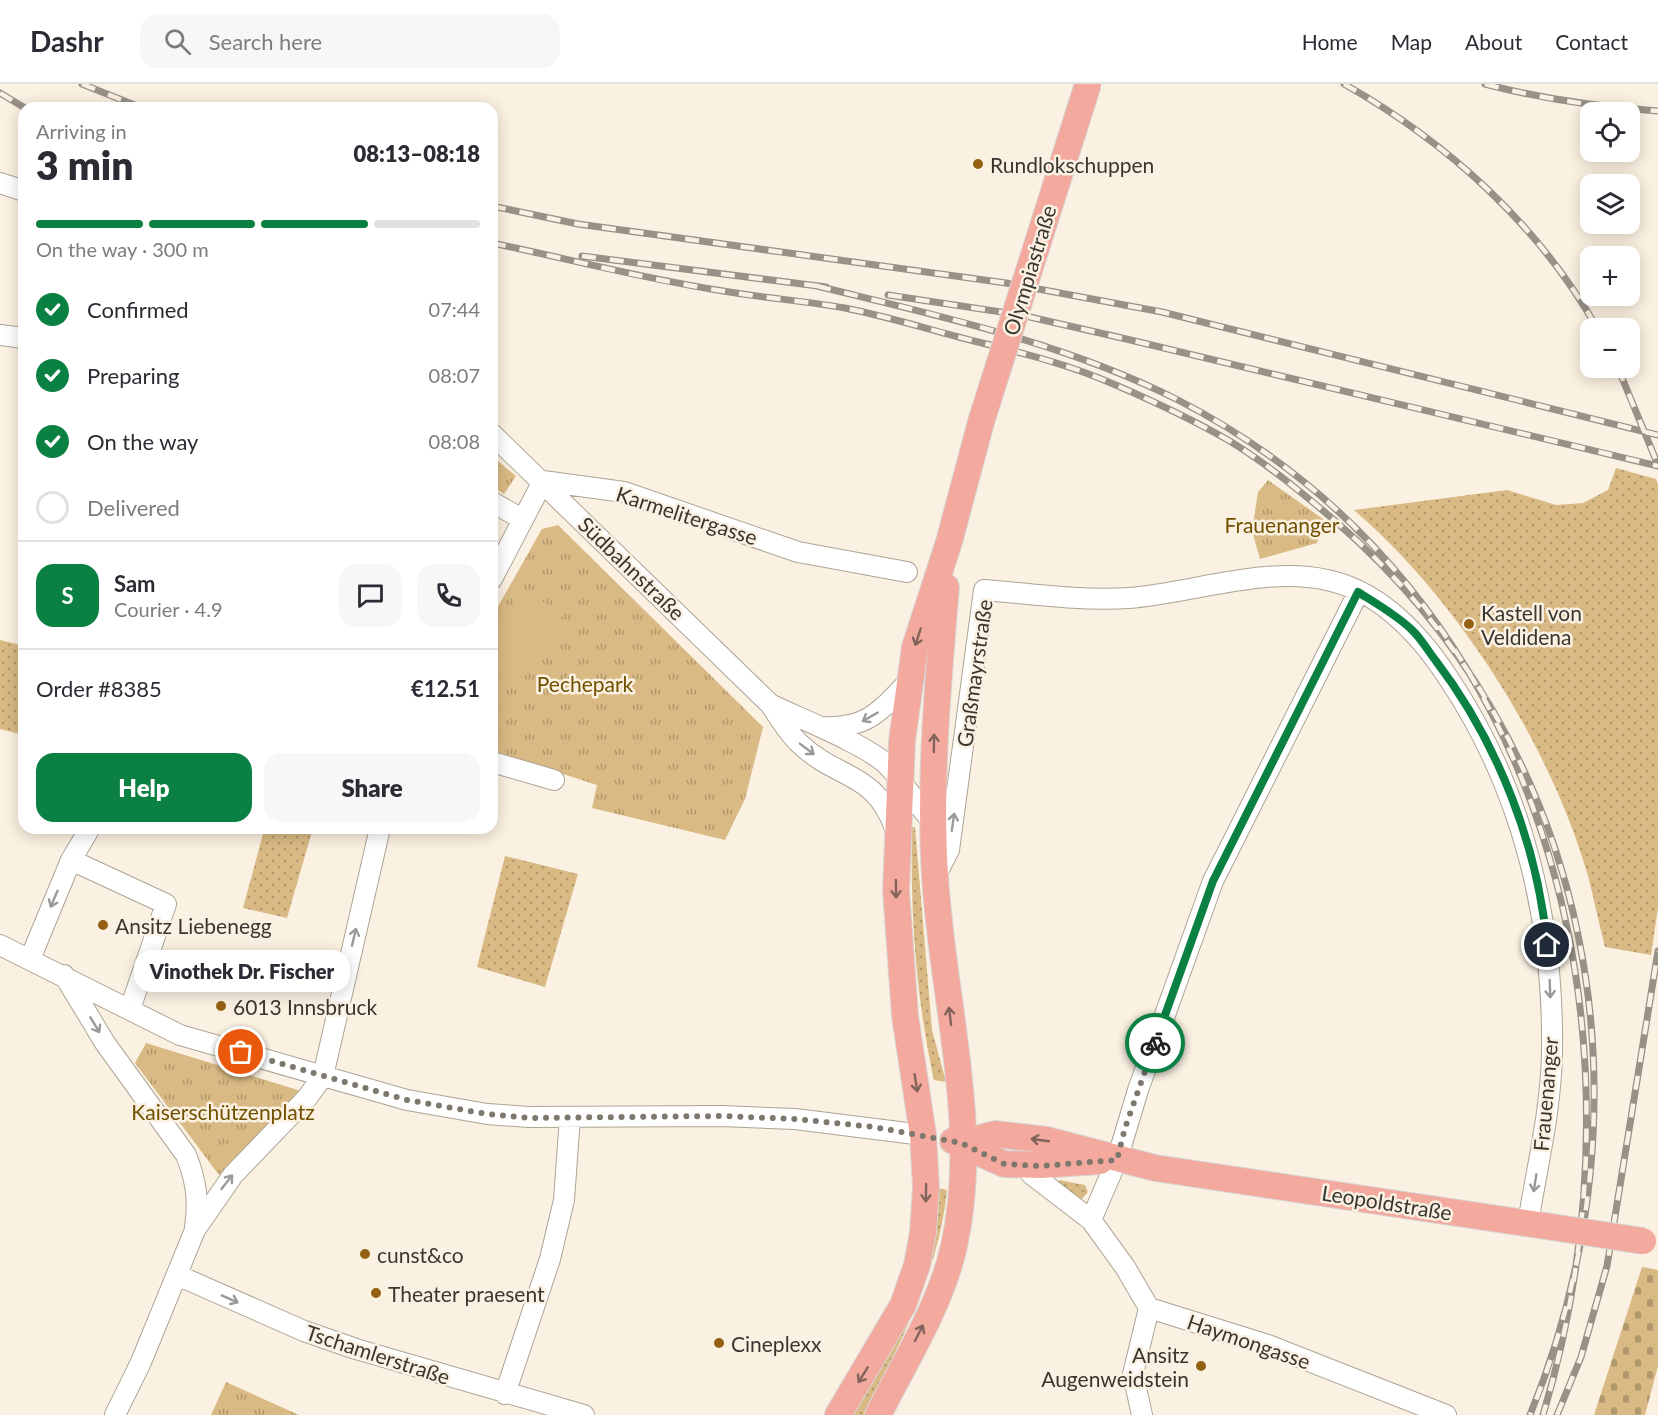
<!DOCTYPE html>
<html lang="en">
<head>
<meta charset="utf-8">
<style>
	:root { --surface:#fff; --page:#f7f7f7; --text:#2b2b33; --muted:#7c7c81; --line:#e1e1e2; --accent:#0b8043 }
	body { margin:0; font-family:Lato,sans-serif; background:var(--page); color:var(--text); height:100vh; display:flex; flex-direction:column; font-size:22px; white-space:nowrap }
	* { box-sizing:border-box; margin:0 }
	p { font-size:20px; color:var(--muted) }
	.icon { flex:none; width:33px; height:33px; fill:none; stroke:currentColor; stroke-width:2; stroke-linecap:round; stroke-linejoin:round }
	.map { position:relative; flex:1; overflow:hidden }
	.drawer { position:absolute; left:18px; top:18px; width:480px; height:732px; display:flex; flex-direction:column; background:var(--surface); border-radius:18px; box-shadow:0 3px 15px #0003 }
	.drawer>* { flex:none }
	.controls { position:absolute; left:1580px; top:18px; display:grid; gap:12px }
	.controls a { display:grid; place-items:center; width:60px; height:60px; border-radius:12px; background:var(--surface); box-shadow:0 3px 15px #0003; font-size:30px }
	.pin { position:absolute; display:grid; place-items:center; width:51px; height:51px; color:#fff; margin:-26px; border:3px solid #fff; border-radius:50%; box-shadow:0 2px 6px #0007 }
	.courier { position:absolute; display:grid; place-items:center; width:60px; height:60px; margin:-30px; border:4px solid #0b8043; border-radius:50%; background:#fff; color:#222; box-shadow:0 2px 8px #0007 }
	.bubble { position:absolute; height:42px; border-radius:18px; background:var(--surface); box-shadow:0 3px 15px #0003; font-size:20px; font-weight:800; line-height:42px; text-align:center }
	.headline em { font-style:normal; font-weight:800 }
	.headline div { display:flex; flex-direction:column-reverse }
	.headline { display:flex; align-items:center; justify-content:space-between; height:102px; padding:0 18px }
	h1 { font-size:39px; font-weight:800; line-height:45px }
	.bar { display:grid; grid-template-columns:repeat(4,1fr); gap:9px 6px; align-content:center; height:72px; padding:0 18px }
	.bar i { height:8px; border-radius:4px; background:var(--line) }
	.bar .active { background:var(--accent) }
	.bar p { grid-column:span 4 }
	.line { display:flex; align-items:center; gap:15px; padding:0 18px; border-top:2px solid var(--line) }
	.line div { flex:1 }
	.round { display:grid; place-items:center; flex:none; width:63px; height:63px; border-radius:18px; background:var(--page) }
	ol { padding:0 18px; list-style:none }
	li { display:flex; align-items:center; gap:18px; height:66px }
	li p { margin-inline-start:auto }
	li .icon { padding:6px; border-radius:50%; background:var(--accent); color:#fff; stroke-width:4 }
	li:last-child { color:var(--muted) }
	li i { width:33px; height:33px; border:3px solid var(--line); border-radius:50% }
	.action { display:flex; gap:12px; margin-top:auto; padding:12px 18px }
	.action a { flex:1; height:69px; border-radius:18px; background:var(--accent); color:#fff; font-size:24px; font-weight:800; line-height:69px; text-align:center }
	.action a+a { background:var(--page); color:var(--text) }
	header { display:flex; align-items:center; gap:36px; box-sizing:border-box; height:84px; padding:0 30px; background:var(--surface); border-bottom:2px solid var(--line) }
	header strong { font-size:28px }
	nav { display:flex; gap:33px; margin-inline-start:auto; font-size:21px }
	.search { width:420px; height:54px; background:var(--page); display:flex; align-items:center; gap:15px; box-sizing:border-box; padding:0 21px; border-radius:18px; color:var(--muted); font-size:22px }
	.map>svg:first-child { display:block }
	.grass { fill:url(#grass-dots) }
	.cemetery { fill:url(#cemetery-stones) }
	.park { fill:url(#park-tufts) }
	.pitch { fill:#d9ba84 }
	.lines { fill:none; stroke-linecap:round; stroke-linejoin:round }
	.minor-casing { stroke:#ada495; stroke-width:22 }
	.major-casing { stroke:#d7d7d6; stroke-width:28 }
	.minor { stroke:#fff; stroke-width:20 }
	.major { stroke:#f3a99d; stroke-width:26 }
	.rail-casing { stroke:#989187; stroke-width:7 }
	.rail { stroke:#fbf1e2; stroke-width:4.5; stroke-dasharray:14; stroke-linecap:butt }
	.major-bridge-casing { stroke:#d7d7d6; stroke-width:28; stroke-linecap:butt }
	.major-bridge { stroke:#f3a99d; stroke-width:26 }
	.oneway { stroke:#83645c }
	.oneway2 { stroke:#9c9a98 }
	.done { stroke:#7d776e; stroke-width:6; stroke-dasharray:0 10.8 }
	.route { stroke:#0b8043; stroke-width:8 }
	.poi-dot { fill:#946114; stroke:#fbf1e2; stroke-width:2 }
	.labels { text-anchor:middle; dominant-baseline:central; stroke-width:5; stroke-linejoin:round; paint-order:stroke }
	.poi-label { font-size:21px; fill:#393630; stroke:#fbf1e2; text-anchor:start }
	.street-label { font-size:21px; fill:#393630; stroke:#fbf1e2 }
	.park-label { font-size:21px; fill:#715000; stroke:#fbf1e2 }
</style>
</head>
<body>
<header>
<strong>Dashr</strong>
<div class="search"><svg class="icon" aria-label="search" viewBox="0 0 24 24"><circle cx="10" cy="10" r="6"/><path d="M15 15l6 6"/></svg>Search here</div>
<nav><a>Home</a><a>Map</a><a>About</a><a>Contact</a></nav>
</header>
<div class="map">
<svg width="1658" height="1331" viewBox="0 0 1658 1331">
	<defs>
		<pattern id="grass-dots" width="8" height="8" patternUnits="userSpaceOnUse" patternTransform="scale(1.5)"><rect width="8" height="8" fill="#d9ba84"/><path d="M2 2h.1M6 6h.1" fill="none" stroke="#b1986c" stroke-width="1.8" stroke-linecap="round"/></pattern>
		<pattern id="cemetery-stones" width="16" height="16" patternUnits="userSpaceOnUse" patternTransform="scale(1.5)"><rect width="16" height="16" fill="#d9ba84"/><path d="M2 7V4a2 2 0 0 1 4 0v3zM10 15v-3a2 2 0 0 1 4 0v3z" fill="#b1986c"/></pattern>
		<pattern id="park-tufts" width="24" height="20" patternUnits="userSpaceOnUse" patternTransform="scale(1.5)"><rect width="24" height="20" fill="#d9ba84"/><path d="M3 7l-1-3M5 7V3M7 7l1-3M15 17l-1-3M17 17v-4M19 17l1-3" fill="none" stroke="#b1986c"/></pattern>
	</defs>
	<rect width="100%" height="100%" fill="#fbf1e2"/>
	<path class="grass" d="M 1616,384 L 1656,395 L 1658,400 L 1658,824 L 1651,871 L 1605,863 C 1599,840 1594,815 1588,792 C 1550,660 1458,516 1354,426 L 1507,406 L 1556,421 L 1583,419 L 1608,406 Z
		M 0,556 L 24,562 L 24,651 L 0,645 Z
		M 912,743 L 915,743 L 932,946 L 946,998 L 934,996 C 916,914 910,828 912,743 Z
		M 257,744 L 313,744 L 287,834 L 243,824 L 263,750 Z
		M 505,772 L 578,790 L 545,903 L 477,883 Z
		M 1059,1096 L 1085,1101 L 1088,1108 L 1081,1116 L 1057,1102 Z
		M 938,1104 L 947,1106 C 938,1191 901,1256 864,1331 L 851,1331 L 904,1244 Z"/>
	<path class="cemetery" d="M 1642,1183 L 1658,1186 L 1658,1282 L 1645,1331 L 1594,1331 Z"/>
	<path class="park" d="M 492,372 L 516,392 L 504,410 L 492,402 Z
		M 1268,396 L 1323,435 L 1317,459 L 1260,475 L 1252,447 L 1258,408 Z
		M 558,441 L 763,643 L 745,715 L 725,756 L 592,724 L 597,701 L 492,667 L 492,533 L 542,445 Z
		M 146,959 L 301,1007 L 219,1091 L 135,979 Z
		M 226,1298 L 299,1331 L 211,1331 Z"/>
	<path class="pitch" d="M 522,504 L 563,531 L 521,598 L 492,580 L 492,554 Z"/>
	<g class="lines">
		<defs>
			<path id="minor" d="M 0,99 L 24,107
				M 0,251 L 24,254
				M 492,350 L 770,620 C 779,633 788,649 800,660 C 839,697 875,686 896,747
				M 543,397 L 624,408 L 798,468 L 907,488
				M 492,418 L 522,435
				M 492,495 L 543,397
				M 772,621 C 801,635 867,661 887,681 C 905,699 916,721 934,739
				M 822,643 C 868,645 880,627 910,596
				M 492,678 L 554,696
				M 71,776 L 166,820 L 130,925
				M 935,793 L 949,766 L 984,506 C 1032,510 1081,517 1129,514 C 1192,509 1265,482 1327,496 C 1380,507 1421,552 1449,595 C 1523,706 1554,836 1552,969 C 1551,1026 1537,1083 1528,1139
				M 0,861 L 180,951 L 407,1016 L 487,1030 L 529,1033 L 721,1032 L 795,1035 L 923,1051
				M 30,875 L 71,776 L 90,744
				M 64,891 L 105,959 L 186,1071 C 196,1096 199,1116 195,1143
				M 1026,1082 L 1031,1090 L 1091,1136 L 1125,1183 L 1149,1224 L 1268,1261 L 1446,1331
				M 1091,1136 L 1117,1076 L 1138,1006 L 1213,797 L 1358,509
				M 177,1191 L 304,1247 L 356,1265 L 584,1331
				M 505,1310 L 550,1175 L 564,1116 L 570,1033
				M 115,1331 L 141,1278 L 195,1146 L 233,1091 L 307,1014 L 323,992 L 380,744
				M 1142,1331 L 1133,1290 L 1149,1224"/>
			<path id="major" d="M 953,1057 L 1004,1080 L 1040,1081 L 1100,1077
				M 961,1059 L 995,1050 L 1047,1056 L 1155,1084 L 1552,1143
				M 838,1331 L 903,1221 L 917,1181 L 923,1148 L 926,1103 L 923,1051 L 905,932 L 896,806 L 902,657 L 915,563 L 949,458 L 981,338
				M 878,1331 C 905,1277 941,1221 954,1162 C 981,1041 942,914 935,792 C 929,695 938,599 946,503"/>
		</defs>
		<use href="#minor" class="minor-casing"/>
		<use href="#major" class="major-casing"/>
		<use href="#minor" class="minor"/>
		<use href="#major" class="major"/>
		<defs>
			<path id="rail" d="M 82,0 L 142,24
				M 1344,0 C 1447,58 1539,141 1597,244
				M 1485,0 C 1542,15 1599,23 1658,27
				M 0,9 L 25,24
				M 492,122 L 578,140 L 1006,199 L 1162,228 L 1658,351
				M 492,159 C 569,175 645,195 723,207 C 764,214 805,217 845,224 C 889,233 931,246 974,257 C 1023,269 1071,281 1118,302 C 1155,318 1193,336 1228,356 C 1266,379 1300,407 1334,436 C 1595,661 1658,1017 1530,1331
				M 582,172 L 826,203
				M 817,202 C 939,232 1065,259 1178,316 C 1548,506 1658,947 1543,1331
				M 888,211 L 1021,231 L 1122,254 L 1658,382
				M 1618,284 L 1658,381
				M 1557,1331 L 1581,1273 L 1607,1182 L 1658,867"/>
		</defs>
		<use href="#rail" class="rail-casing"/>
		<use href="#rail" class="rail"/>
		<defs>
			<path id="major-bridge" d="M 981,338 L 1088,0
				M 1552,1143 L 1643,1157"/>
		</defs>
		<use href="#major-bridge" class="major-bridge-casing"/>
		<use href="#major-bridge" class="major-bridge"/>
	</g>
	<defs><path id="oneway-shaft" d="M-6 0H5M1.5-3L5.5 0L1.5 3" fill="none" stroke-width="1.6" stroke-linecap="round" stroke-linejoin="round" transform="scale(1.5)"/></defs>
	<g class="oneway">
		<use href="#oneway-shaft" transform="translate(918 553) rotate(108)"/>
		<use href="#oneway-shaft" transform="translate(934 659) rotate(-89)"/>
		<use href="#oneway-shaft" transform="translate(896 805) rotate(89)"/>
		<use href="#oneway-shaft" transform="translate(950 932) rotate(-97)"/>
		<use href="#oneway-shaft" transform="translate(916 999) rotate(81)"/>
		<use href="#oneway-shaft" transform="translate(1040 1056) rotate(-172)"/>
		<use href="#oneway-shaft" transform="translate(926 1109) rotate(91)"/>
		<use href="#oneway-shaft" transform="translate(919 1249) rotate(-63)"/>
		<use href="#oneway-shaft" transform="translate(863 1291) rotate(122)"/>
	</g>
	<g class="oneway2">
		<use href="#oneway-shaft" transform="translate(870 633) rotate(150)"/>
		<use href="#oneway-shaft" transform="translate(807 665) rotate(37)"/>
		<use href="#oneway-shaft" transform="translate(953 738) rotate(-82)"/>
		<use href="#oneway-shaft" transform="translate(54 815) rotate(113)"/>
		<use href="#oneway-shaft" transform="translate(354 853) rotate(-77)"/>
		<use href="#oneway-shaft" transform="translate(1550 905) rotate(88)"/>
		<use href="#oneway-shaft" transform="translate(95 941) rotate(59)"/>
		<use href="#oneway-shaft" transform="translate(227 1098) rotate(-52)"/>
		<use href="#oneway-shaft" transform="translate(1535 1099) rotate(99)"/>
		<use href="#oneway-shaft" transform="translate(230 1215) rotate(24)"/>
	</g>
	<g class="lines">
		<path class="done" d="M 241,968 L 407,1016 L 487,1030 L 529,1034 L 721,1032 L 795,1035 L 874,1043 L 961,1059 L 1004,1080 L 1040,1082 L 1117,1076 L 1125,1044 L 1155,959"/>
		<path class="route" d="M 1155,959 L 1213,797 L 1358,508 C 1377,520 1395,530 1411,545 C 1421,554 1428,567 1436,577 C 1497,657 1538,761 1547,861"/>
	</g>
	<g class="poi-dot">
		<circle cx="978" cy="80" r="6"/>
		<circle cx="1469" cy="540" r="6"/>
		<circle cx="103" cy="841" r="6"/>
		<circle cx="221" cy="922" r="6"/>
		<circle cx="365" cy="1170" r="6"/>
		<circle cx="376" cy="1209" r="6"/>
		<circle cx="719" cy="1259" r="6"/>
		<circle cx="1201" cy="1282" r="6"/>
	</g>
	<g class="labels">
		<g class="poi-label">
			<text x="990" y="80">Rundlokschuppen</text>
			<text x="1481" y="528">Kastell von<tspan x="1481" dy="24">Veldidena</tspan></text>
			<text x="115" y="841">Ansitz Liebenegg</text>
			<text x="233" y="922">6013 Innsbruck</text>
			<text x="377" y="1170">cunst&amp;co</text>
			<text x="388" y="1209">Theater praesent</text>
			<text x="731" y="1259">Cineplexx</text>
			<text x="1189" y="1270" text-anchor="end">Ansitz<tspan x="1189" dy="24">Augenweidstein</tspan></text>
		</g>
		<g class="street-label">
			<text transform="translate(1029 186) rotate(-73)">Olympiastraße</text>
			<text transform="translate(687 431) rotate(18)">Karmelitergasse</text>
			<text transform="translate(632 484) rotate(44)">Südbahnstraße</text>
			<text transform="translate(974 589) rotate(-82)">Graßmayrstraße</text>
			<text transform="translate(1545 1010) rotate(-85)">Frauenanger</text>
			<text transform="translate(1387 1118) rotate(9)">Leopoldstraße</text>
			<text transform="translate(1249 1257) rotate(19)">Haymongasse</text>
			<text transform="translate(378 1270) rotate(18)">Tschamlerstraße</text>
		</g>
		<g class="park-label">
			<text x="1282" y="440">Frauenanger</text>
			<text x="585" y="599">Pechepark</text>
			<text x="223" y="1027">Kaiserschützenplatz</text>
		</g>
	</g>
</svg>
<div class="controls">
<a><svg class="icon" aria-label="locate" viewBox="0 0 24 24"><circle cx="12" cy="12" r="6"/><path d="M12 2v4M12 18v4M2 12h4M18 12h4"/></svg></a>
<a><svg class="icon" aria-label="layers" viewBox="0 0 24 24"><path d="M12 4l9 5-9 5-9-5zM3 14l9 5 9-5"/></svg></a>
<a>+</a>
<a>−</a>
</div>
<div class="pin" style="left:241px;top:968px;background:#ea580c"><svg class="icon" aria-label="bag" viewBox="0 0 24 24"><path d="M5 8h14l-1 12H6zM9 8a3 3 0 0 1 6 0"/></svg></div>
<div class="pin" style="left:1547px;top:861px;background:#1f2937"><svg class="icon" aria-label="home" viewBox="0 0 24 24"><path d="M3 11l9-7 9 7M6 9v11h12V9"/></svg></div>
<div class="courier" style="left:1155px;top:959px"><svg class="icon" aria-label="bike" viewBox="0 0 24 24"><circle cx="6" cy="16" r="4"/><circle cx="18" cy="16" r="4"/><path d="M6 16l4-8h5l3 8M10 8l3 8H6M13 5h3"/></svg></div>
<div class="bubble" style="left:134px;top:866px;width:216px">Vinothek Dr. Fischer</div>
<section class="drawer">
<div class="headline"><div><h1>3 min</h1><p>Arriving in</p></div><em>08:13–08:18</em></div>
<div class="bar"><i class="active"></i><i class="active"></i><i class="active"></i><i></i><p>On the way · 300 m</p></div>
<ol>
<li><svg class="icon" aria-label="check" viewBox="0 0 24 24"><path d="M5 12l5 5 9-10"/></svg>Confirmed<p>07:44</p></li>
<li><svg class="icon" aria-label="check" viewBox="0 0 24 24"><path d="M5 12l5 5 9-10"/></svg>Preparing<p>08:07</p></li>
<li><svg class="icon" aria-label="check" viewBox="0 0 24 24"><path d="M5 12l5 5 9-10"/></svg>On the way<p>08:08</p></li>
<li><i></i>Delivered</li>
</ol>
<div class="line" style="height:108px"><b class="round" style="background:var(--accent);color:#fff">S</b><div><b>Sam</b><p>Courier · 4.9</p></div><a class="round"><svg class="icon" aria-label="chat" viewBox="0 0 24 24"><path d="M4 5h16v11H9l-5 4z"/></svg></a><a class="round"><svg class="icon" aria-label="phone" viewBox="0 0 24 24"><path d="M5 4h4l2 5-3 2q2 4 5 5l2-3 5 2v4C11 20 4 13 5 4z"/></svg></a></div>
<div class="line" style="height:78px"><div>Order #8385</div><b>€12.51</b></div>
<div class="action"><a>Help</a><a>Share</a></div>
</section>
</div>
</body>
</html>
